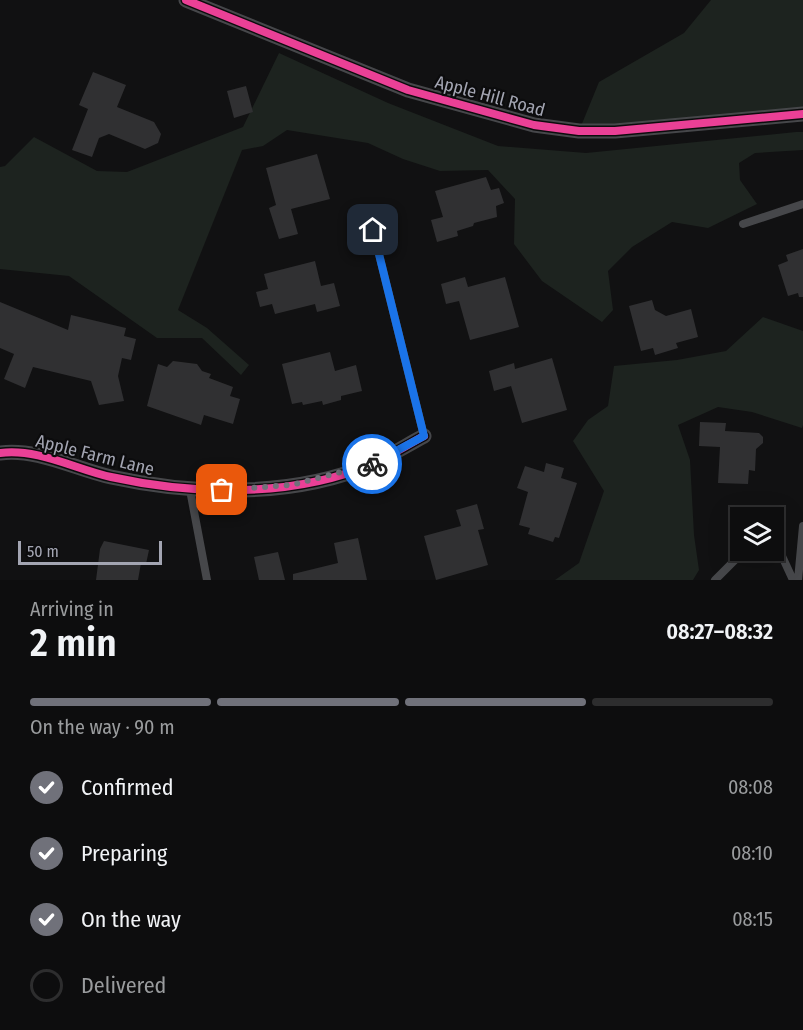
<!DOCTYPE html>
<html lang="en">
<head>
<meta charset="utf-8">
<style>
	:root { --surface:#0d0d0e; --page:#1b1b1c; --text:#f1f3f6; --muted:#9a9c9e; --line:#2d2d2e; --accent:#70717a }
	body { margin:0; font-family:"Fira Sans Condensed",sans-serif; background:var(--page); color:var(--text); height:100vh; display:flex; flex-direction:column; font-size:22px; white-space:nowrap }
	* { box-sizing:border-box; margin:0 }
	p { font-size:20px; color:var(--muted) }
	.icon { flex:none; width:33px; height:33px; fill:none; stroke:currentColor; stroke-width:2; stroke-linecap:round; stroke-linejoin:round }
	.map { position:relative; height:580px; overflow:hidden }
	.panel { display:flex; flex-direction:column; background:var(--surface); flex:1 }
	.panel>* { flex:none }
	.buttons { position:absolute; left:730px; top:507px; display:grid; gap:12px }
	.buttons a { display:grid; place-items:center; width:54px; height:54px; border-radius:0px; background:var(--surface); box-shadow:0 6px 24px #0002,0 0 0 2px var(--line); font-size:30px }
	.scale { position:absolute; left:18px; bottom:15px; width:144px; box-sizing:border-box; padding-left:6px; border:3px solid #a3a5b2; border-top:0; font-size:16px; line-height:21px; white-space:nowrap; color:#a3a5b2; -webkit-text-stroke:4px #0c0c0d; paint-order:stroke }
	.pin { position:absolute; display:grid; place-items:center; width:51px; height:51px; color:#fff; margin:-26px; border-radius:12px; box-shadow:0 3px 9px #0006 }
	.courier { position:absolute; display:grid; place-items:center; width:60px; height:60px; margin:-30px; border:4px solid #1a73e8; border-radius:50%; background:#fff; color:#222; box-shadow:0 2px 8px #0007 }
	.overview em { font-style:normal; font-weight:600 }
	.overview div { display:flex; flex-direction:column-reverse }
	.overview { display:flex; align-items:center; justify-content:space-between; height:102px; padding:0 30px }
	h1 { font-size:39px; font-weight:600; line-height:45px }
	.bar { display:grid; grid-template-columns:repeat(4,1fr); gap:9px 6px; align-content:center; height:72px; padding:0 30px }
	.bar i { height:8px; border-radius:4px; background:var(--line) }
	.bar .on { background:var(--accent) }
	.bar p { grid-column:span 4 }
	ol { padding:0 30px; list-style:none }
	li { display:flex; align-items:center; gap:18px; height:66px }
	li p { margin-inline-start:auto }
	li .icon { padding:6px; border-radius:50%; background:var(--accent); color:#fff; stroke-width:4 }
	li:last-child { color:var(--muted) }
	li i { width:33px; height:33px; border:3px solid var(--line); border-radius:50% }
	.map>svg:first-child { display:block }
	.green { fill:#1d231f }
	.building { fill:#303032 }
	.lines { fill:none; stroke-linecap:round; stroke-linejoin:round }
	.service { stroke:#46474a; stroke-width:8 }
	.minor { stroke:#46474a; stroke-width:15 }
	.cycleway-casing { stroke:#0c0c0d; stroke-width:11 }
	.cycleway { stroke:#ea4096; stroke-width:8 }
	.done { stroke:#70717a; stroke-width:6; stroke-dasharray:0 10.8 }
	.route { stroke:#1a73e8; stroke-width:8 }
	.labels { text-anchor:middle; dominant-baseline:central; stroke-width:4.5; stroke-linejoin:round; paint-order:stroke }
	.street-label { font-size:18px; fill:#a3a5b2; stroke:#0c0c0d }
</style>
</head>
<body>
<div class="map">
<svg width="803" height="580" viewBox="0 0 803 580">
	<rect width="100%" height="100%" fill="#111112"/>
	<path class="green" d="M 711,0 L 803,0 L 803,114 L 579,131 L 599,82 L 684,33 Z
		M 279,53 L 388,103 L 498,146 L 586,153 L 796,132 L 803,132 L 803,150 L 755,153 L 739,163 L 740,180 L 757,204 L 708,228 L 672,222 L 632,247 L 608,271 L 613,310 L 602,322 L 542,281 L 514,244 L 515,199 L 488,170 L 440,171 L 403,159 L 368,143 L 287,130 L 263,146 L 242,150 L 178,310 L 207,328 L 249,365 L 241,375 L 202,338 L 157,338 L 69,276 L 0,269 L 0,167 L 5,166 L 34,137 L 97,171 L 127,172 L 243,127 Z
		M 763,317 L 803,331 L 803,425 L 802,428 L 752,412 L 718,407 L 678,425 L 690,460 L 694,535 L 699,570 L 693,580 L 555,580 L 579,563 L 604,491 L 573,441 L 588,420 L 608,406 L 614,366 L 677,360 L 726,351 Z"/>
	<path class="building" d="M 93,72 L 126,85 L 117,107 L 154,122 L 161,134 L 158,143 L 145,149 L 109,134 L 99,138 L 92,157 L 72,150 L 88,109 L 79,105 Z
		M 246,86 L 253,112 L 234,118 L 227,91 Z
		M 317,154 L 330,199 L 291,209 L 298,234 L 279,239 L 269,208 L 276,205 L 266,168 Z
		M 486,177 L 491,190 L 499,188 L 504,203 L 496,206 L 497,217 L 474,223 L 473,226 L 457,231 L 458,236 L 437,242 L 431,220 L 443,217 L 435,191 Z
		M 803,249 L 803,297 L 799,297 L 798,293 L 788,296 L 778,265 L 788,261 L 786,255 Z
		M 315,261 L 321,286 L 334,283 L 340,306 L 317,312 L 315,304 L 275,314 L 272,304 L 260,307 L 256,292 L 268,289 L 264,274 Z
		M 465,277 L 468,287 L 505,277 L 519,327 L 470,340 L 459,301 L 446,304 L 441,284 Z
		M 652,300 L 655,310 L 666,316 L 691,309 L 698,337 L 676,343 L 678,348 L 655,355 L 653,348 L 641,351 L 629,306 Z
		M 0,302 L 68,330 L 71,315 L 126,328 L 124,336 L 136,339 L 131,360 L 122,358 L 118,376 L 124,401 L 99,405 L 91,381 L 33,367 L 25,388 L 4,379 L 14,354 L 0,348 Z
		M 330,352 L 335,371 L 356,365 L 362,391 L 341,396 L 341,400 L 323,405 L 322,401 L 303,405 L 302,402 L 292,404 L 282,364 Z
		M 552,358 L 567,410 L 522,423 L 511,386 L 494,391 L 489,371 L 514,363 L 515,369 Z
		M 173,361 L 197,364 L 202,371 L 211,374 L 209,378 L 233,387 L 230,396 L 240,399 L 233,424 L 204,415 L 201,425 L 147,406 L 158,364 L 167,367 Z
		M 700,422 L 726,423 L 725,431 L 759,433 L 763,437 L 763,443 L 756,449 L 755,471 L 749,470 L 748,484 L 718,483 L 720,447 L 699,446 Z
		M 546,463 L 564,468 L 561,478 L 577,483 L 559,538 L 555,537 L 553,542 L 528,534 L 530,528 L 519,525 L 528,492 L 517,488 L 525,466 L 544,472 Z
		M 477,504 L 484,529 L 478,530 L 488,565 L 436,580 L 424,536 L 461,526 L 456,510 Z
		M 358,538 L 367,580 L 293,580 L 293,574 L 338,563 L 334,543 Z
		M 104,541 L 149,550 L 146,564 L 141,563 L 138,580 L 96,580 L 100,549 Z
		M 278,552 L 285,580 L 259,580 L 254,557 Z"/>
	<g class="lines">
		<path class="service" d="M 743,224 L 803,204
			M 373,230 L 424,436
			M 190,490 L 207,580
			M 769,550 L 781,554 L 793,580
			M 715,580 L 741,554 L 751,550
			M 798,580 L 803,526"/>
		<path class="minor" d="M 186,0 L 408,90 L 534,125 L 579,131 L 615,131 L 803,114
			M 0,453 C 38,448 75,469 111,477 C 193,495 293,498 372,464 C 390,456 407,445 424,436"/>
		<defs>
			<path id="cycleway" d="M 186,0 L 408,90 L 534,125 L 579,131 L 615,131 L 803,114
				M 0,453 C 38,448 75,469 111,477 C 193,495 293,498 372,464 C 390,456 407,445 424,436"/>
		</defs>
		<use href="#cycleway" class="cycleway-casing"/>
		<use href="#cycleway" class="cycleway"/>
	</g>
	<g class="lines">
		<path class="done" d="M 222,490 L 291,485 L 372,464"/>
		<path class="route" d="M 372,464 L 424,436 L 373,230"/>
	</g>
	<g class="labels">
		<g class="street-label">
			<text transform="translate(490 96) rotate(15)">Apple Hill Road</text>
			<text transform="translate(95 455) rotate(14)">Apple Farm Lane</text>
		</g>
	</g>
</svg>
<div class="buttons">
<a><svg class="icon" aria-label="layers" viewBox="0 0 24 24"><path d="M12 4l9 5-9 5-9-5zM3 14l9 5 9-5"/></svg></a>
</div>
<div class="scale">50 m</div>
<div class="pin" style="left:222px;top:490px;background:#ea580c"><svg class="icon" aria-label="bag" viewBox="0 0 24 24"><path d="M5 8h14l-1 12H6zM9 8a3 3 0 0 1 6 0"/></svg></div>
<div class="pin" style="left:373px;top:230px;background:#1f2937"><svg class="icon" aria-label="home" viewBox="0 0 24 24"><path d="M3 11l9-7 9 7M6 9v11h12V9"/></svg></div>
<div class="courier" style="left:372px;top:464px"><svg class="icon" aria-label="bike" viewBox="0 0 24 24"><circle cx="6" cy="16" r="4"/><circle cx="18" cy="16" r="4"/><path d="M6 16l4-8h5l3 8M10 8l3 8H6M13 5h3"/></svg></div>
</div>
<section class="panel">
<div class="overview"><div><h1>2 min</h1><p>Arriving in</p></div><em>08:27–08:32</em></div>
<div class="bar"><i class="on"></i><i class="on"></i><i class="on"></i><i></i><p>On the way · 90 m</p></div>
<ol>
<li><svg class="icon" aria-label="check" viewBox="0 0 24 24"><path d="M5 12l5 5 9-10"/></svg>Confirmed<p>08:08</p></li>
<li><svg class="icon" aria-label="check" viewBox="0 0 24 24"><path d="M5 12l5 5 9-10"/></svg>Preparing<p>08:10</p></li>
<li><svg class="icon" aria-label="check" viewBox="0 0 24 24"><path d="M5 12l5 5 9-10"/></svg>On the way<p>08:15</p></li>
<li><i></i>Delivered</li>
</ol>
</section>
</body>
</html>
